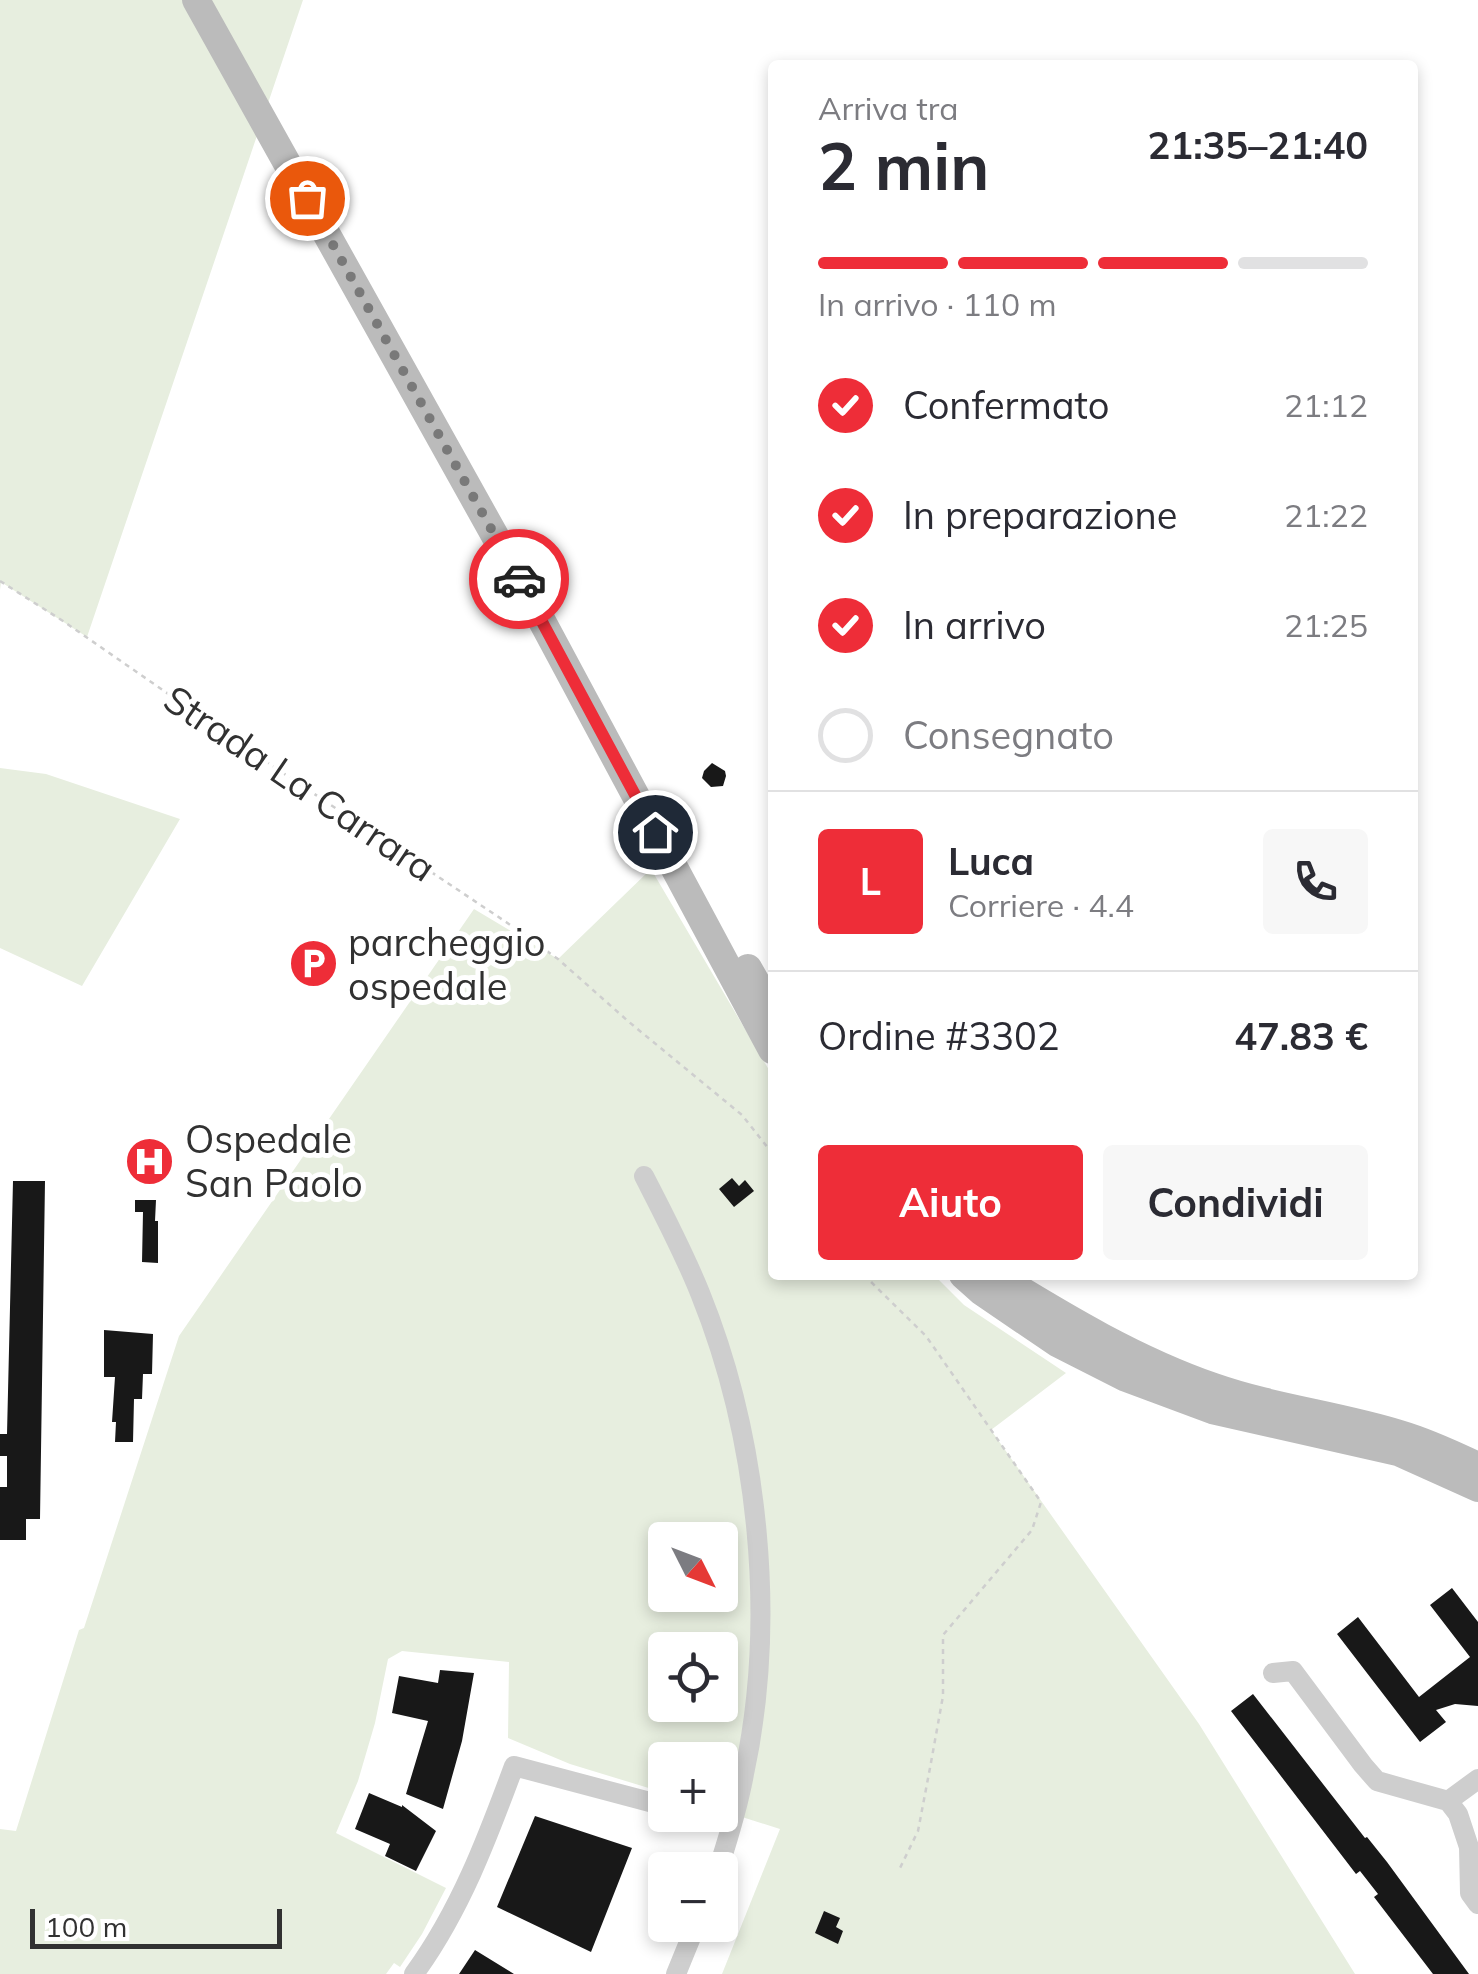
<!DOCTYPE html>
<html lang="it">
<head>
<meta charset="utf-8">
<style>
	:root { --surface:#fff; --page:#f7f7f7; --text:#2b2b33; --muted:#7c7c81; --line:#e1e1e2; --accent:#ee2d38 }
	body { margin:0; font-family:Mulish,sans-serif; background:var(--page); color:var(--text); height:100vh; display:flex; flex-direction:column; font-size:38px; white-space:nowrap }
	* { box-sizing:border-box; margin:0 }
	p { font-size:32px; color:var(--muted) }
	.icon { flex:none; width:55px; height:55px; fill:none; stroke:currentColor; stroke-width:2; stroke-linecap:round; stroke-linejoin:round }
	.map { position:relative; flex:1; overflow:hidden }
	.sheet { position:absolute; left:768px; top:60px; width:650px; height:1220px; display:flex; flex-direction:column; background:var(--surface); border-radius:10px; box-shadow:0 5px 15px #0003 }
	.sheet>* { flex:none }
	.needle { width:65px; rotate:132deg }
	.tools { position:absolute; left:648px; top:1522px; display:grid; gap:20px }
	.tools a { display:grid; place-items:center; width:90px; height:90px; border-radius:10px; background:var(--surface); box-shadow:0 5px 15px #0003; font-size:50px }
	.scale { position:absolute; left:30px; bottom:25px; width:252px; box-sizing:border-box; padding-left:10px; border:5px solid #313131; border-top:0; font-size:28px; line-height:35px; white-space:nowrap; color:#313131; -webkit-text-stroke:8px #fff; paint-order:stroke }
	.pin { position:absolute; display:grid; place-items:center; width:85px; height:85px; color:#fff; margin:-42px; border:5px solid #fff; border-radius:50%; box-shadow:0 2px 10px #0007 }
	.courier { position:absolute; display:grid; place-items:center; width:100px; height:100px; margin:-50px; border:8px solid #ee2d38; border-radius:50%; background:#fff; color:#222; box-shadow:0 2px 12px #0007 }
	.overview em { font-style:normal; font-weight:700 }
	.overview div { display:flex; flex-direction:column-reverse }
	.overview { display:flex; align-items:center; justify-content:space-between; height:170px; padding:0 50px }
	h1 { font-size:65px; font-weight:700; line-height:75px }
	.bar { display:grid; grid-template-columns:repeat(4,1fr); gap:15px 10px; align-content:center; height:120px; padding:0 50px }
	.bar i { height:12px; border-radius:8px; background:var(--line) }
	.bar .selected { background:var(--accent) }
	.bar p { grid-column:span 4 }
	.line { display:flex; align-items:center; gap:25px; padding:0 50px; border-top:2px solid var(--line) }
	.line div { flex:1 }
	.round { display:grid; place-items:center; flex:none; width:105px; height:105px; border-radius:10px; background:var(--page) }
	ol { padding:0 50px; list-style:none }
	li { display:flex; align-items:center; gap:30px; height:110px }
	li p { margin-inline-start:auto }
	li .icon { padding:10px; border-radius:50%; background:var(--accent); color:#fff; stroke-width:4 }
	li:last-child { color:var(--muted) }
	li i { width:55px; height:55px; border:5px solid var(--line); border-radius:50% }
	.cta { display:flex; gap:20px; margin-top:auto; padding:20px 50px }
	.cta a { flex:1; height:115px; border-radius:10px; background:var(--accent); color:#fff; font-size:40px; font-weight:700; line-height:115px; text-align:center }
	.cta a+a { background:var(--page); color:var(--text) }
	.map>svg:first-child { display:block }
	.green { fill:#e7eedf; fill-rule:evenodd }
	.building { fill:#181818 }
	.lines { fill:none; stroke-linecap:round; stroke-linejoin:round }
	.path { stroke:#cecece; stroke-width:2.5; stroke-dasharray:5 5; stroke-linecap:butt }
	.minor { stroke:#cecece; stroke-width:20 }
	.secondary { stroke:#bbb; stroke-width:28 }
	.done { stroke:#797979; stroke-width:10; stroke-dasharray:0 18 }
	.route { stroke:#ee2d38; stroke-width:12 }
	.labels { text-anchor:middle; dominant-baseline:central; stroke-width:10; stroke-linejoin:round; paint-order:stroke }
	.street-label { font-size:38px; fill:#313131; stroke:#fff }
	.poi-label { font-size:38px; fill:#313131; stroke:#fff; text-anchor:start }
</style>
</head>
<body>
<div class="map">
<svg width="1478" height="1974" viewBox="0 0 1478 1974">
	<rect width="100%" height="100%" fill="#fff"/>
	<path class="green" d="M 0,0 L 303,0 L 87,637 L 1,582 L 0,590 Z
		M 0,768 L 46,774 L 180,819 L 82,986 L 0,948 Z
		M 651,869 L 772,1075 L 772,1275 L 934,1275 L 964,1305 L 1066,1373 L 991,1430 L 1199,1724 L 1355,1974 L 722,1974 L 780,1829 L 720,1810 L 720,1760 L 665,1760 L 665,1793 L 570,1764 L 508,1738 L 509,1662 L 402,1651 L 388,1659 L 375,1723 L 358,1781 L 336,1833 L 446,1888 L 422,1934 L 400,1967 L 394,1963 L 386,1974 L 0,1974 L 0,1829 L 16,1831 L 79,1630 L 84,1628 L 179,1336 L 474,909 L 558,959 ZM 665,1540 L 720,1540 L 720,1595 L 665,1595 ZM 665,1650 L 720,1650 L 720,1705 L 665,1705 Z"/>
	<path class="building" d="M 712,763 L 725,771 L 726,776 L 723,786 L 711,787 L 702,778 L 704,771 Z
		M 732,1178 L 739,1186 L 745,1180 L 754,1191 L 734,1207 L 719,1189 Z
		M 13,1181 L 45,1181 L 40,1519 L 26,1519 L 26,1540 L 0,1540 L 0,1487 L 7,1487 L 7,1456 L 0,1456 L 0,1434 L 7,1434 Z
		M 135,1200 L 156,1200 L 155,1221 L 158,1221 L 158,1263 L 142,1262 L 143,1212 L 135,1212 Z
		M 104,1330 L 153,1334 L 152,1374 L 143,1374 L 142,1399 L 134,1399 L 133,1442 L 115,1442 L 116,1422 L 112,1422 L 115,1377 L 104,1377 Z
		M 1452,1588 L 1478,1622 L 1478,1706 L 1455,1704 L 1436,1710 L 1446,1722 L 1420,1742 L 1337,1634 L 1358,1617 L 1419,1697 L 1470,1657 L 1430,1605 Z
		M 440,1670 L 474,1673 L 462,1741 L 443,1809 L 406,1794 L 428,1721 L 392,1713 L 399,1676 L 438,1683 Z
		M 1253,1694 L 1365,1838 L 1367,1837 L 1387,1862 L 1469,1974 L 1433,1974 L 1374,1897 L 1378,1894 L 1360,1871 L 1356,1874 L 1231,1711 Z
		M 369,1793 L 402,1807 L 402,1805 L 436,1831 L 416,1871 L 385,1856 L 390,1844 L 355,1829 Z
		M 535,1816 L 632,1848 L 591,1952 L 497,1907 Z
		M 824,1911 L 840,1918 L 836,1927 L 843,1931 L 838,1944 L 815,1933 Z
		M 475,1950 L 514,1974 L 459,1974 Z"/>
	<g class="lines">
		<path class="path" d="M 0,581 L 63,621 L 271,765 L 506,922 L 558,959 L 629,1022 L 742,1115 L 772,1153
			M 864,1275 L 926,1336 L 1041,1502 L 1032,1530 L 943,1635 L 943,1696 L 930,1768 L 918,1831 L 900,1868
			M 720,1907 L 726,1888"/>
		<path class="minor" d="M 644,1176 C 664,1215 684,1253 700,1293 C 759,1439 777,1620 744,1774 C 738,1807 728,1839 718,1870
			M 1273,1673 L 1293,1671 L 1363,1765 L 1377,1781 L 1448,1801 L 1458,1814 L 1469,1847 L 1470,1893 L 1478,1904
			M 1448,1801 L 1478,1779
			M 697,1815 L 732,1824
			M 414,1974 C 460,1911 487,1839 514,1766 L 665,1806
			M 676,1974 L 696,1925"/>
		<path class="secondary" d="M 196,0 L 528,595 L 772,1050
			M 748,968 L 772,1010
			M 963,1275 L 982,1292 L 1057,1343 L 1126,1378 L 1212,1410 L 1398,1452 L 1478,1488
			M 996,1275 C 1066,1318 1136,1360 1214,1387 C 1274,1408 1339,1415 1400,1434 C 1427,1442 1453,1454 1478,1466"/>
	</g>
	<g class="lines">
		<path class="done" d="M 307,198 L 519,579"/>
		<path class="route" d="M 519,579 L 655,832"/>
	</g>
	<defs>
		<symbol id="parking-disc" viewBox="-11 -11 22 22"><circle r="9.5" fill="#ee2d38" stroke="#fff"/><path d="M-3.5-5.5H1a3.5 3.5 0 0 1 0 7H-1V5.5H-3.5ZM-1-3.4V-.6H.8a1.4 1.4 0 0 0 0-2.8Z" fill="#fff"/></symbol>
		<symbol id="hospital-disc" viewBox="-11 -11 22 22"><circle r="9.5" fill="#ee2d38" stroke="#fff"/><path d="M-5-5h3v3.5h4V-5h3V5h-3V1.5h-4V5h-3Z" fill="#fff"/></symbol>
	</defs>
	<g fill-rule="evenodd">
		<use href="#parking-disc" x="286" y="936" width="55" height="55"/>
		<use href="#hospital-disc" x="122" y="1134" width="55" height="55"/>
	</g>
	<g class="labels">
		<g class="street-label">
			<text transform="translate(300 783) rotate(34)">Strada La Carrara</text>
		</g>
		<g class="poi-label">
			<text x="348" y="942">parcheggio<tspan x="348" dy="44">ospedale</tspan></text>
			<text x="185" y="1139">Ospedale<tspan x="185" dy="44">San Paolo</tspan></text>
		</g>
	</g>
</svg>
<div class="tools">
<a><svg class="needle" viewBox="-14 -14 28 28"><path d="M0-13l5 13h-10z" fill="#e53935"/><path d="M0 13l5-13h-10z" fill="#7c7c81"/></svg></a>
<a><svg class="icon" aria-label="locate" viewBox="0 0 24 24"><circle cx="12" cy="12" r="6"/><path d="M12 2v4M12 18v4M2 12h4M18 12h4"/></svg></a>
<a>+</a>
<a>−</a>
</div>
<div class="scale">100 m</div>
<div class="pin" style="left:307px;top:198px;background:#ea580c"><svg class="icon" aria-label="bag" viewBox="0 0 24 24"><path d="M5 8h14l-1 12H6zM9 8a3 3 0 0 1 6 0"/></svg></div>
<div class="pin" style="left:655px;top:832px;background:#1f2937"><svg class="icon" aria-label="home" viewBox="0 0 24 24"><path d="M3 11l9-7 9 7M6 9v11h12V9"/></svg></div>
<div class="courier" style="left:519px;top:579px"><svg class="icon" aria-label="car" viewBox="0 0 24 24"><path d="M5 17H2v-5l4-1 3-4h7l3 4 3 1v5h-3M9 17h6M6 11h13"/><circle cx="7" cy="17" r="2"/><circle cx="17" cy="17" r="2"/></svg></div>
<section class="sheet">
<div class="overview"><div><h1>2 min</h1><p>Arriva tra</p></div><em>21:35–21:40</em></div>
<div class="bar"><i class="selected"></i><i class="selected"></i><i class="selected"></i><i></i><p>In arrivo · 110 m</p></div>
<ol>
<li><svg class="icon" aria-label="check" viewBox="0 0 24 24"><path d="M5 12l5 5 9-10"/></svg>Confermato<p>21:12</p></li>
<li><svg class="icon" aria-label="check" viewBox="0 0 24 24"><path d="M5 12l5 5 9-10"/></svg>In preparazione<p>21:22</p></li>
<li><svg class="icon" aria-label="check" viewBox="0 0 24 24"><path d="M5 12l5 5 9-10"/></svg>In arrivo<p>21:25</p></li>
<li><i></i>Consegnato</li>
</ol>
<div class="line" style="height:180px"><b class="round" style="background:var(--accent);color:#fff">L</b><div><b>Luca</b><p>Corriere · 4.4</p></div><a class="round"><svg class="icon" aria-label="phone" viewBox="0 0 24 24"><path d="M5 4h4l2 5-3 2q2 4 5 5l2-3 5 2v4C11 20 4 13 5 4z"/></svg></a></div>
<div class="line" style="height:130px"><div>Ordine #3302</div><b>47.83 €</b></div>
<div class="cta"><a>Aiuto</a><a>Condividi</a></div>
</section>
</div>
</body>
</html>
